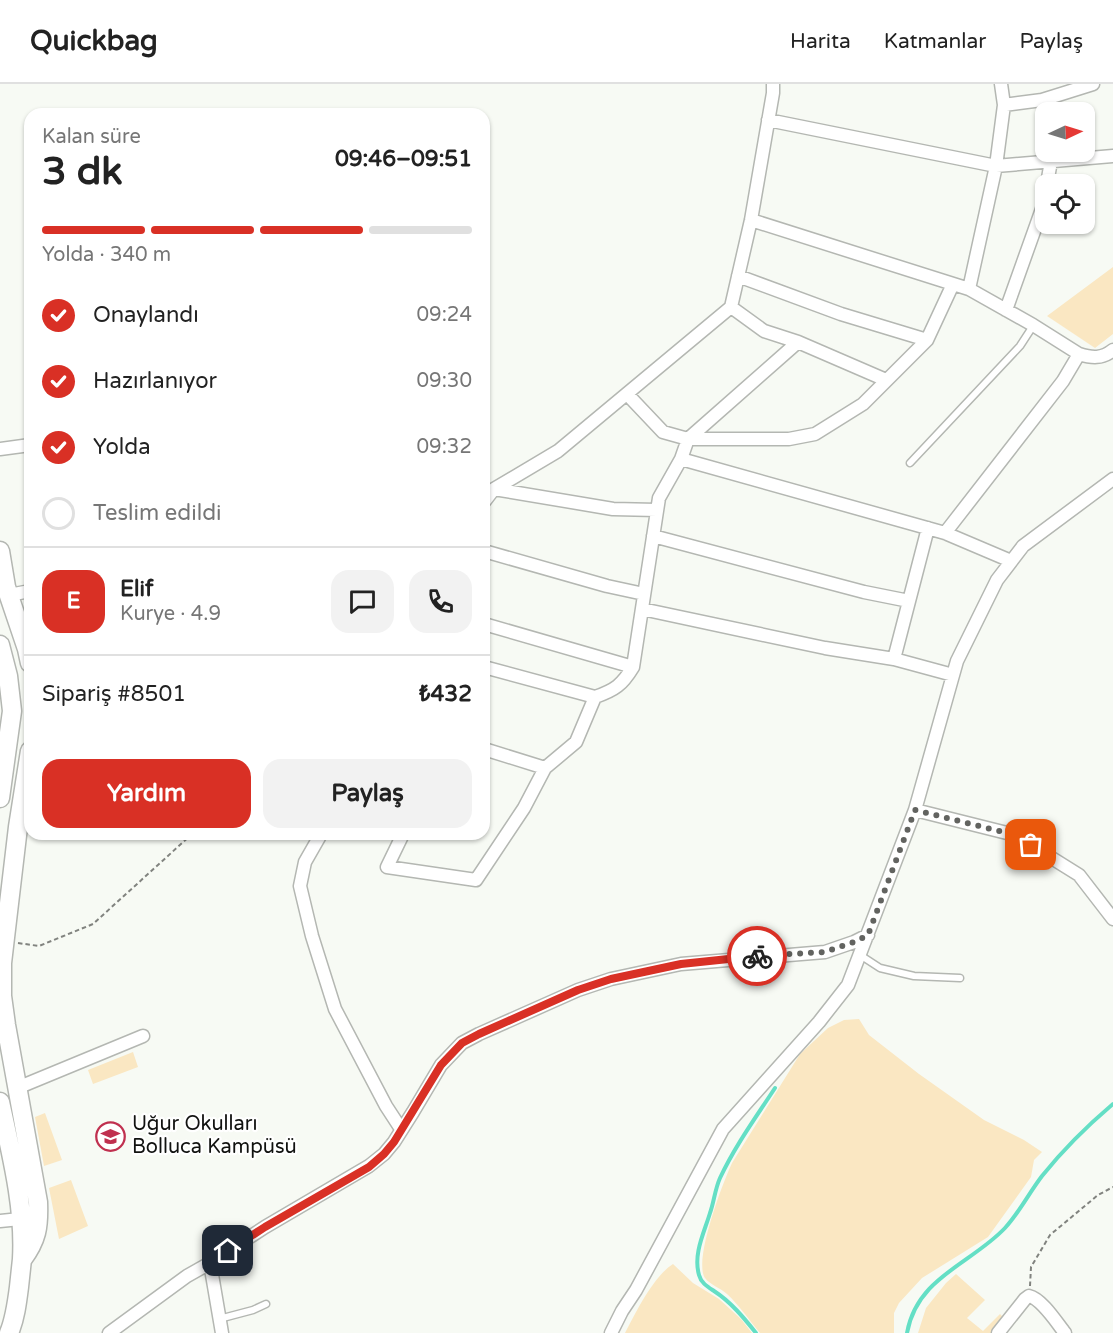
<!DOCTYPE html>
<html lang="tr">
<head>
<meta charset="utf-8">
<style>
	:root { --surface:#fff; --page:#f2f2f2; --text:#222; --muted:#767676; --line:#e0e0e0; --accent:#d93025 }
	body { margin:0; font-family:"Varela Round",sans-serif; background:var(--page); color:var(--text); height:100vh; display:flex; flex-direction:column; font-size:22px; white-space:nowrap }
	* { box-sizing:border-box; margin:0 }
	p { font-size:20px; color:var(--muted) }
	.icon { flex:none; width:33px; height:33px; fill:none; stroke:currentColor; stroke-width:2; stroke-linecap:round; stroke-linejoin:round }
	.map { position:relative; flex:1; overflow:hidden }
	.panel { position:absolute; left:24px; top:24px; width:466px; height:732px; display:flex; flex-direction:column; background:var(--surface); border-radius:18px; box-shadow:0 2px 4px #0004 }
	.panel>* { flex:none }
	.needle { width:39px; rotate:86deg }
	.fabs { position:absolute; left:1035px; top:18px; display:grid; gap:12px }
	.fabs a { display:grid; place-items:center; width:60px; height:60px; border-radius:12px; background:var(--surface); box-shadow:0 2px 4px #0004; font-size:30px }
	.pin { position:absolute; display:grid; place-items:center; width:51px; height:51px; color:#fff; margin:-26px; border-radius:12px; box-shadow:0 3px 9px #0006 }
	.courier { position:absolute; display:grid; place-items:center; width:60px; height:60px; margin:-30px; border:4px solid #d93025; border-radius:50%; background:#fff; color:#222; box-shadow:0 2px 8px #0007 }
	.head em { font-style:normal; font-weight:700 }
	.head div { display:flex; flex-direction:column-reverse }
	.head { display:flex; align-items:center; justify-content:space-between; height:102px; padding:0 18px }
	h1 { font-size:39px; font-weight:700; line-height:45px }
	.bar { display:grid; grid-template-columns:repeat(4,1fr); gap:9px 6px; align-content:center; height:72px; padding:0 18px }
	.bar i { height:8px; border-radius:4px; background:var(--line) }
	.bar .active { background:var(--accent) }
	.bar p { grid-column:span 4 }
	.line { display:flex; align-items:center; gap:15px; padding:0 18px; border-top:2px solid var(--line) }
	.line div { flex:1 }
	.round { display:grid; place-items:center; flex:none; width:63px; height:63px; border-radius:18px; background:var(--page) }
	ol { padding:0 18px; list-style:none }
	li { display:flex; align-items:center; gap:18px; height:66px }
	li p { margin-inline-start:auto }
	li .icon { padding:6px; border-radius:50%; background:var(--accent); color:#fff; stroke-width:4 }
	li:last-child { color:var(--muted) }
	li i { width:33px; height:33px; border:3px solid var(--line); border-radius:50% }
	.button { display:flex; gap:12px; margin-top:auto; padding:12px 18px }
	.button a { flex:1; height:69px; border-radius:18px; background:var(--accent); color:#fff; font-size:24px; font-weight:700; line-height:69px; text-align:center }
	.button a+a { background:var(--page); color:var(--text) }
	header { display:flex; align-items:center; gap:36px; box-sizing:border-box; height:84px; padding:0 30px; background:var(--surface); border-bottom:2px solid var(--line) }
	header strong { font-size:28px }
	nav { display:flex; gap:33px; margin-inline-start:auto; font-size:21px }
	.map>svg:first-child { display:block }
	.green { fill:#fae7c2 }
	.lines { fill:none; stroke-linecap:round; stroke-linejoin:round }
	.stream { stroke:#64dfc5; stroke-width:4 }
	.lane-casing { stroke:#b4b7b2; stroke-width:9 }
	.street-casing { stroke:#b4b7b2; stroke-width:15 }
	.secondary-casing { stroke:#b4b7b2; stroke-width:21 }
	.path { stroke:#81837f; stroke-width:2; stroke-dasharray:4.5 3; stroke-linecap:butt }
	.lane { stroke:#fff; stroke-width:6 }
	.street { stroke:#fff; stroke-width:12 }
	.secondary { stroke:#fff; stroke-width:18 }
	.done { stroke:#626360; stroke-width:6; stroke-dasharray:0 10.8 }
	.route { stroke:#d93025; stroke-width:8 }
	.labels { text-anchor:middle; dominant-baseline:central; stroke-width:4.5; stroke-linejoin:round; paint-order:stroke }
	.poi-label { font-size:20px; fill:#111210; stroke:#fff; text-anchor:start }
</style>
</head>
<body>
<header>
<strong>Quickbag</strong>
<nav><a>Harita</a><a>Katmanlar</a><a>Paylaş</a></nav>
</header>
<div class="map">
<svg width="1113" height="1249" viewBox="0 0 1113 1249">
	<rect width="100%" height="100%" fill="#f7faf4"/>
	<path class="green" d="M 1113,183 L 1113,250 L 1095,264 L 1047,232 Z
		M 859,935 L 869,951 L 919,990 L 984,1036 L 1024,1056 L 1042,1068 L 1034,1076 L 1031,1093 L 988,1153 L 922,1194 L 899,1219 L 894,1229 L 894,1249 L 760,1249 C 749,1236 739,1221 727,1210 C 721,1204 710,1201 705,1194 C 693,1177 723,1098 732,1079 L 800,970 L 828,944 L 844,936 Z
		M 133,968 L 138,983 L 93,1000 L 88,986 Z
		M 45,1029 L 62,1076 L 44,1082 L 35,1033 Z
		M 71,1096 L 88,1142 L 59,1155 L 49,1104 Z
		M 673,1180 L 693,1199 L 719,1215 L 741,1235 L 752,1249 L 625,1249 C 636,1228 653,1193 673,1180 Z
		M 956,1190 L 985,1216 L 967,1234 L 983,1247 L 1000,1230 L 1003,1233 L 993,1249 L 918,1249 L 926,1224 L 946,1199 Z"/>
	<g class="lines">
		<path class="stream" d="M 756,1249 C 744,1234 731,1218 714,1207 C 708,1203 701,1199 699,1191 C 693,1170 704,1149 710,1129 C 714,1118 715,1105 720,1094 C 735,1062 756,1033 775,1004
			M 907,1249 C 917,1193 971,1180 1005,1144 C 1019,1129 1029,1109 1042,1092 C 1063,1066 1087,1042 1113,1020"/>
		<defs>
			<path id="lane" d="M 910,379 L 1020,262 L 1033,242
				M 860,871 L 880,884 L 914,892 L 960,894
				M 219,1235 L 253,1226 L 266,1220"/>
			<path id="street" d="M 1004,21 L 1042,16 L 1093,0
				M 768,36 L 996,82 L 1113,72
				M 1047,100 L 1051,77
				M 751,136 L 969,205 L 1033,241 L 1079,270 L 1063,297 L 945,449
				M 738,192 L 841,230 L 927,256
				M 969,205 L 996,82 L 1004,21 L 1001,0
				M 731,223 L 764,247 L 798,258 L 886,296
				M 1006,226 L 1042,125 L 1046,108
				M 1079,270 C 1092,274 1102,275 1113,266
				M 627,310 L 663,348 L 688,355 L 789,355 L 815,350 L 863,320 L 927,256 L 953,200
				M 0,365 L 30,361
				M 681,375 L 945,449 L 1011,477
				M 494,405 L 613,425 L 657,426
				M 484,418 L 494,405 L 558,367 L 731,223 L 751,136 L 773,9 L 773,0
				M 653,452 L 864,508 L 909,517
				M 484,467 L 607,502 L 644,510
				M 9,511 L 30,507
				M 642,525 L 825,564 L 894,575 L 953,591
				M 484,540 L 633,583
				M 894,575 L 928,444
				M 484,583 L 595,613 C 615,606 622,601 633,583 L 659,414 L 681,375 L 688,355 L 798,258
				M 484,665 L 545,684
				M 915,726 L 1015,751 L 1079,791 L 1113,835
				M 321,750 L 305,778 L 300,802 L 312,852 L 335,925 L 386,1022 L 401,1045
				M 403,750 L 387,783 L 476,796 L 524,724 L 545,684 L 576,658 L 595,613
				M 17,1004 L 143,952
				M 0,1137 L 20,1135
				M 210,1179 L 222,1249
				M 109,1249 L 187,1192 L 210,1179 L 265,1143 L 369,1082 L 384,1070 L 394,1058 L 413,1028 L 441,981 L 462,959 L 479,950 L 578,906 L 611,895 L 681,880 L 825,868 L 854,858 L 868,851
				M 611,1249 L 622,1227 L 636,1206 L 723,1045 L 819,938 L 848,901 L 915,726 L 957,577 L 997,496 L 1023,462 L 1113,395
				M 998,1249 L 1025,1215 L 1029,1212 C 1042,1215 1057,1239 1065,1249"/>
			<path id="secondary" d="M 0,467 L 6,503 L 27,565 L 30,579
				M 0,561 L 8,592 L 12,627 L 0,714
				M 0,1018 C 11,1069 25,1123 22,1175 C 21,1185 20,1194 19,1203 C 17,1219 15,1235 9,1249
				M 22,1176 C 37,1156 39,1143 38,1118 L 6,941 L 2,912 L 2,879 L 18,743 L 30,667"/>
		</defs>
		<use href="#lane" class="lane-casing"/>
		<use href="#street" class="street-casing"/>
		<use href="#secondary" class="secondary-casing"/>
		<path class="path" d="M 18,859 L 39,862 L 93,840 L 192,750
			M 1030,1202 L 1031,1183 L 1050,1151 L 1098,1111 L 1113,1103"/>
		<use href="#lane" class="lane"/>
		<use href="#street" class="street"/>
		<use href="#secondary" class="secondary"/>
	</g>
	<g class="lines">
		<path class="done" d="M 757,872 L 825,868 L 854,858 L 868,851 L 915,726 L 1015,751 L 1031,761"/>
		<path class="route" d="M 228,1167 L 265,1143 L 369,1083 L 384,1070 L 394,1058 L 441,981 L 462,959 L 479,950 L 578,906 L 611,895 L 681,880 L 757,872"/>
	</g>
	<defs>
		<symbol id="school-ring" viewBox="-11 -11 22 22"><circle r="9.5" fill="#fff" stroke="#c0304f" stroke-width="1.5"/><path d="M0-5L7-2L0 1L-7-2ZM-4 1L0 2.5L4 1V4Q0 6-4 4Z" fill="#c0304f"/></symbol>
	</defs>
	<g fill-rule="evenodd">
		<use href="#school-ring" x="94" y="1036" width="33" height="33"/>
	</g>
	<g class="labels">
		<g class="poi-label">
			<text x="132" y="1040">Uğur Okulları<tspan x="132" dy="23">Bolluca Kampüsü</tspan></text>
		</g>
	</g>
</svg>
<div class="fabs">
<a><svg class="needle" viewBox="-14 -14 28 28"><path d="M0-13l5 13h-10z" fill="#e53935"/><path d="M0 13l5-13h-10z" fill="#767676"/></svg></a>
<a><svg class="icon" aria-label="locate" viewBox="0 0 24 24"><circle cx="12" cy="12" r="6"/><path d="M12 2v4M12 18v4M2 12h4M18 12h4"/></svg></a>
</div>
<div class="pin" style="left:1031px;top:761px;background:#ea580c"><svg class="icon" aria-label="bag" viewBox="0 0 24 24"><path d="M5 8h14l-1 12H6zM9 8a3 3 0 0 1 6 0"/></svg></div>
<div class="pin" style="left:228px;top:1167px;background:#1f2937"><svg class="icon" aria-label="home" viewBox="0 0 24 24"><path d="M3 11l9-7 9 7M6 9v11h12V9"/></svg></div>
<div class="courier" style="left:757px;top:872px"><svg class="icon" aria-label="bike" viewBox="0 0 24 24"><circle cx="6" cy="16" r="4"/><circle cx="18" cy="16" r="4"/><path d="M6 16l4-8h5l3 8M10 8l3 8H6M13 5h3"/></svg></div>
<section class="panel">
<div class="head"><div><h1>3 dk</h1><p>Kalan süre</p></div><em>09:46–09:51</em></div>
<div class="bar"><i class="active"></i><i class="active"></i><i class="active"></i><i></i><p>Yolda · 340 m</p></div>
<ol>
<li><svg class="icon" aria-label="check" viewBox="0 0 24 24"><path d="M5 12l5 5 9-10"/></svg>Onaylandı<p>09:24</p></li>
<li><svg class="icon" aria-label="check" viewBox="0 0 24 24"><path d="M5 12l5 5 9-10"/></svg>Hazırlanıyor<p>09:30</p></li>
<li><svg class="icon" aria-label="check" viewBox="0 0 24 24"><path d="M5 12l5 5 9-10"/></svg>Yolda<p>09:32</p></li>
<li><i></i>Teslim edildi</li>
</ol>
<div class="line" style="height:108px"><b class="round" style="background:var(--accent);color:#fff">E</b><div><b>Elif</b><p>Kurye · 4.9</p></div><a class="round"><svg class="icon" aria-label="chat" viewBox="0 0 24 24"><path d="M4 5h16v11H9l-5 4z"/></svg></a><a class="round"><svg class="icon" aria-label="phone" viewBox="0 0 24 24"><path d="M5 4h4l2 5-3 2q2 4 5 5l2-3 5 2v4C11 20 4 13 5 4z"/></svg></a></div>
<div class="line" style="height:78px"><div>Sipariş #8501</div><b>₺432</b></div>
<div class="button"><a>Yardım</a><a>Paylaş</a></div>
</section>
</div>
</body>
</html>
